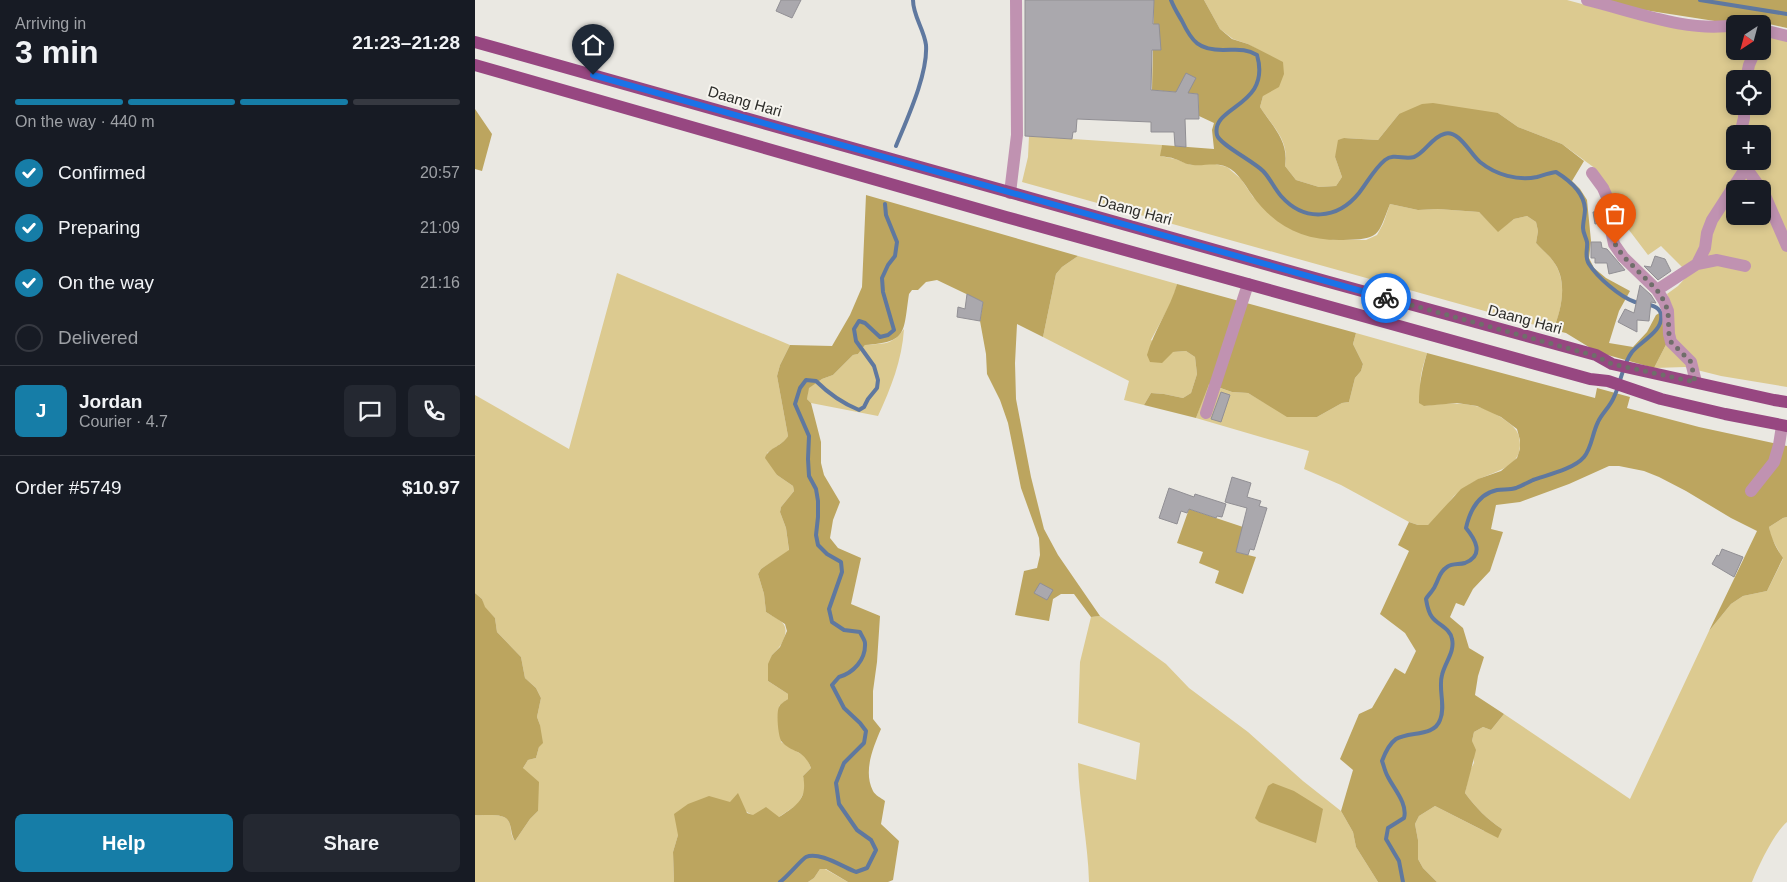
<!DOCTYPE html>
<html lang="en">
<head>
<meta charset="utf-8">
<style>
	:root { --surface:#171b24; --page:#242831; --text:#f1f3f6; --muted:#9ea1a6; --line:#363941; --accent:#167da7 }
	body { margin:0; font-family:Arial,sans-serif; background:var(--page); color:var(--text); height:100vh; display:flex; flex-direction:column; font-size:19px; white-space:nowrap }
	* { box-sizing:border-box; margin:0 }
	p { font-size:16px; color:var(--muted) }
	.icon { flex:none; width:28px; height:28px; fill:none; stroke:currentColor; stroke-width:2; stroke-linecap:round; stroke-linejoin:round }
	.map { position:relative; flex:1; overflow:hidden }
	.panel { display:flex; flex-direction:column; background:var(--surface); width:475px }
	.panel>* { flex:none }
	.needle { width:32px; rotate:216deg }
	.buttons { position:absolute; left:1251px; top:15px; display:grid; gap:10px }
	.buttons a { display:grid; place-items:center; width:45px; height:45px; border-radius:8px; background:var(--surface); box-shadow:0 2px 8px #0003; font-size:25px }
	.pin { position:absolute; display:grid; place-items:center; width:42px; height:42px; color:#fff; margin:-51px -21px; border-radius:50% 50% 50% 0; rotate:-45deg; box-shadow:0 0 5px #0007 }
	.pin .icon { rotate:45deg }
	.courier { position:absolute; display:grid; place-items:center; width:50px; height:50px; margin:-25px; border:4px solid #1a73e8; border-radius:50%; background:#fff; color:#222; box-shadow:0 1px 6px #0007 }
	.overview em { font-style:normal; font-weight:800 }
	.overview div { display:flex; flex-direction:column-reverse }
	.overview { display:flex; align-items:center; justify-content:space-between; height:85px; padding:0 15px }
	h1 { font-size:32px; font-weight:800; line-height:38px }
	.bar { display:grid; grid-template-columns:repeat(4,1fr); gap:8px 5px; align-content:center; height:60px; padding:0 15px }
	.bar i { height:6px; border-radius:4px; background:var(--line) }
	.bar .on { background:var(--accent) }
	.bar p { grid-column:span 4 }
	.line { display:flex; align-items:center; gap:12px; padding:0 15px; border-top:1px solid var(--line) }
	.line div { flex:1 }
	.round { display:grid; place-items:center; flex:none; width:52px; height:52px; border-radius:8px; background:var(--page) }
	ol { padding:0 15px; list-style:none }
	li { display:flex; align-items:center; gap:15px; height:55px }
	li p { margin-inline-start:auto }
	li .icon { padding:5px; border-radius:50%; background:var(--accent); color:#fff; stroke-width:4 }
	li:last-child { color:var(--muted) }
	li i { width:28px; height:28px; border:2px solid var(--line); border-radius:50% }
	.button { display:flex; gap:10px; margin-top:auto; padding:10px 15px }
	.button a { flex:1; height:58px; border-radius:8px; background:var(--accent); color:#fff; font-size:20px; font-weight:800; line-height:58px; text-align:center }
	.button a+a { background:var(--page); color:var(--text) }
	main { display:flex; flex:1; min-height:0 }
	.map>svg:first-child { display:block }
	.green { fill:#dcca90; fill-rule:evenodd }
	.forest { fill:#bca55f }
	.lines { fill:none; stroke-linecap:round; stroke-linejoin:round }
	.stream { stroke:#5f789f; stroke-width:4 }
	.building { fill:#aaa8ad; stroke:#918f94 }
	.minor { stroke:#c092b1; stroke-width:12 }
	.major { stroke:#974781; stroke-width:12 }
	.done { stroke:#6f6e6a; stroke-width:5; stroke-dasharray:0 9 }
	.route { stroke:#1a73e8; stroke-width:6 }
	.labels { text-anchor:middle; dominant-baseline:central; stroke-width:4; stroke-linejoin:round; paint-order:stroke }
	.street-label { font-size:15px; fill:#2d2d2a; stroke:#f7f5ef }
</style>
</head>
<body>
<main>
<section class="panel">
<div class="overview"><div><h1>3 min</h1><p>Arriving in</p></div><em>21:23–21:28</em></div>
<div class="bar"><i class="on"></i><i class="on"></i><i class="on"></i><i></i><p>On the way · 440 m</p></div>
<ol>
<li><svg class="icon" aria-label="check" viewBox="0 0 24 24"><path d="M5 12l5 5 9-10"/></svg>Confirmed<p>20:57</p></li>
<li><svg class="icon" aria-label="check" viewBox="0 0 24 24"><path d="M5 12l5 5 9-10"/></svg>Preparing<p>21:09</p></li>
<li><svg class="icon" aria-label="check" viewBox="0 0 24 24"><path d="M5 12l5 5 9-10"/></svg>On the way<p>21:16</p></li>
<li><i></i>Delivered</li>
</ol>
<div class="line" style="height:90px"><b class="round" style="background:var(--accent);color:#fff">J</b><div><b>Jordan</b><p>Courier · 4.7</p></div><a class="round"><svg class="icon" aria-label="chat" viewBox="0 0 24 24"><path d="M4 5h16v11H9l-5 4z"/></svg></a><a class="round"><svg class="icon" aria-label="phone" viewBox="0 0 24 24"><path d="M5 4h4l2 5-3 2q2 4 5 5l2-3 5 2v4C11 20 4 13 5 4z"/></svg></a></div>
<div class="line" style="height:65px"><div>Order #5749</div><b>$10.97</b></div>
<div class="button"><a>Help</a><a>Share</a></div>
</section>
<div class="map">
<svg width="1312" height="882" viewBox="0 0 1312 882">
	<rect width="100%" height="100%" fill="#eae8e2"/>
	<path class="green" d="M 729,0 L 1092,0 L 1133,11 L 1260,30 L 1260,51 L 1288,51 L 1288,33 L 1312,39 L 1312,387 L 1246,376 L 1210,367 L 1179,368 L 1198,331 L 1197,306 L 1192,294 L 1203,286 L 1214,274 L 1186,246 L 1173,255 L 1154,230 L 1121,169 L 1087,144 L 1043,127 L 1023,113 L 924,114 L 903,140 L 869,138 L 860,157 L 867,177 L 861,186 L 844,187 L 821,180 L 810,166 C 815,141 798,127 785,107 L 788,96 L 787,52 L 773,44 L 758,39 L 745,29 ZM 1260,79 L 1288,79 L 1288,106 L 1260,106 ZM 1260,134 L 1288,134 L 1288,161 L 1260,161 ZM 1260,189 L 1288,189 L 1288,216 L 1260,216 Z
		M 554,136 L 687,145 L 686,156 L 700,159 L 716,165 L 736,163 L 752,167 L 766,179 L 778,197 L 858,240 L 891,240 L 902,235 L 908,224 L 915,204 L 943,210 L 963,209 L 1004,212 L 1023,231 L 1039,219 L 1052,216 L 1061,222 L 1063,231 L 1061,243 C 1066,249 1073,254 1078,261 C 1093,281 1087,309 1078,330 L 547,182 L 553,157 Z
		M 603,256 L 702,284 L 698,299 L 676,340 L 698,352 L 711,351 L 720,357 L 722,374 L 716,393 L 708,398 L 689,394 L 676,393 L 669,405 L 649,400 L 654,381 L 568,337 L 581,274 L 587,267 Z
		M 142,273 L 315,345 L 305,365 L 302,376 L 313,436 L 311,440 L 292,453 L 302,475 L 318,486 L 319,491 L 306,507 L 305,512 L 311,528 L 314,551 L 286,569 L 283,574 L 289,594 L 291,612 C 303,620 315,622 309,638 C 306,646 303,649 297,655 L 293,681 L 313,694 L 313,699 L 304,706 L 306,742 L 331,757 L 336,768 L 328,776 L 331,788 L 323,804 L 304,817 L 277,815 L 255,802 L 203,835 L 198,852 L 199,882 L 0,882 L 0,815 C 9,816 30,812 34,822 C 37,829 35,835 40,841 L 55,819 L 63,811 L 48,768 L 53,760 L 61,758 L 64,747 L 65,725 L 62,717 L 66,698 L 61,688 L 50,678 L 46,657 L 22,632 L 20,618 L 9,607 L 7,599 L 0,593 L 0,395 L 94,449 Z
		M 429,329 C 427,360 416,388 403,416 L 336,403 L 332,399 L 333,388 L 347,379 L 358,375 L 378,355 L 383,354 L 390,345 C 410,343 416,346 429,329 Z
		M 881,333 L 952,353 C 945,375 943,383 949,406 C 979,402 1001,401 1027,418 C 1038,426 1045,430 1045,445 C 1045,467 1021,471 1004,479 C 996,483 986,490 979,496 C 975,500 973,505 969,509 C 965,514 959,520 953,525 L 943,525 L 934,522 L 866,485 L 829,469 L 834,451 L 721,418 L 733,384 L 757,392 L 773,393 L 790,403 L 842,417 L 867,403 L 874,402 L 880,378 L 886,371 L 888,364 L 878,344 Z
		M 1312,517 L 1312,822 C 1299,833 1284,865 1277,882 L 962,882 L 948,868 L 943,859 L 943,840 L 940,824 L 944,816 L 960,806 L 1009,831 L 1027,829 C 1012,819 1001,808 990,793 L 995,770 L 999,763 L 997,741 L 999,732 L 1008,727 L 1016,730 L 1029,714 L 1155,799 L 1234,631 L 1256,604 L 1268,596 L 1292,591 L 1308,559 L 1296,537 L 1294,527 L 1308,518 Z
		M 625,616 L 691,664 L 714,688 L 773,732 L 828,781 L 866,811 L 878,832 L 881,847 L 903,882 L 614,882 C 613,842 604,803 603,763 L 661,780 L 665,743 L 603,723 L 605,662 L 616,617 Z
		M 345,869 L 350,869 L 373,882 L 333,882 L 339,878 Z"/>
	<path class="forest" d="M 679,0 L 729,0 L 745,29 L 757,39 L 773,44 L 808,62 L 809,74 L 804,87 L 788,96 L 785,107 C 798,127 814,141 810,166 L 821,180 L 844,187 L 861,186 L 867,177 L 860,157 L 863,140 L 869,138 L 903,140 L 924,114 L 947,104 L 958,103 L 1023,113 L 1043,127 L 1087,144 L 1109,161 L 1097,181 L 1105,189 L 1112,200 L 1116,241 L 1114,258 L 1119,268 L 1131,278 L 1155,291 L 1144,311 L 1134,343 L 1158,347 L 1172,332 L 1181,315 L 1197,306 L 1198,331 L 1179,368 L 1122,352 L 1091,333 L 1078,330 C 1087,309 1093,280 1078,261 C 1073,254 1066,249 1061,243 L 1063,231 L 1061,222 L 1052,216 L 1039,219 L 1023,232 L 1004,212 L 963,209 L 943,210 L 915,204 C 902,237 905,239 868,240 C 829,241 800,227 777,195 C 770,185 763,172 752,167 C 741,162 730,166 718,165 C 712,165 706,161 700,159 C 696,157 690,157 685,156 L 687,145 L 739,149 L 737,130 L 739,123 L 724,116 L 723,94 L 677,90 Z
		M 1131,0 L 1312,0 L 1312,28 L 1277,20 L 1246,22 L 1169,10 Z
		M 0,109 L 17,134 L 7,171 L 0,169 Z
		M 391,195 L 603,256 L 587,267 L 581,274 L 568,337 L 542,324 L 540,363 L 541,399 L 556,477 L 569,529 L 583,555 L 625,616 L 616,617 L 599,594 L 586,594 L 578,599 L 574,621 L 540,615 L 549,571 L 562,568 L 565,555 L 564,538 L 546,488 L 533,423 L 525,400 L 512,374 L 511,354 L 505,321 L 508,302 L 462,280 L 451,282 L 443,290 L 437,290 L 434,294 C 428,333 433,342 390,345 L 383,354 L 378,355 L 358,375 L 347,379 L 334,388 L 332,399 L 336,403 L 346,442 L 346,463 L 349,475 L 365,502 L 358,520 L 355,538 L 363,548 L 386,558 L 376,604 L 405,616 L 402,662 L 398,691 L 398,719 L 406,729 C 398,748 388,771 398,791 C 400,795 406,798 410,801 L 406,824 L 424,841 L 418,880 L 413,882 L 373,882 L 351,869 L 345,869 L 339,878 L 333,882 L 199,882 L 198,852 L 203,835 L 199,814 L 213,804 L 234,796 L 255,802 L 263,793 L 272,813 L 278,815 L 291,807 L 304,817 C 321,806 333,799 328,776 L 336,768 C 328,748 318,754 307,742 C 303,738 301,712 304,707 C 305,704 310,701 313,699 L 313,694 L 293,681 L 293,664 L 297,655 L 305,647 L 312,631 L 310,624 L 291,612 L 289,594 L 283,574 L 286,569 L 314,550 L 311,528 L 305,512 L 306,507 L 319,491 L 318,486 L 302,475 L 290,458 C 294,447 308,446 313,436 L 302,376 L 305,365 L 315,345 L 357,346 L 375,315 L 387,287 Z
		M 702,284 L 881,333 L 878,344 L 888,364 L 886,371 L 880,378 L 874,402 L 867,403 L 842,417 L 812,417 L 773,393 L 757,392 L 734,384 L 721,418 L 669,405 L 676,393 L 689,394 L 708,398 L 716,393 L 722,374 L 720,357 L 711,351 L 698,352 L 687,363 L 675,362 L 672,355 C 679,330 695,309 702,284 Z
		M 952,353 L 1120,398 L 1122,388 L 1155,397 L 1152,408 L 1224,427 L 1312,446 L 1312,517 L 1308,518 L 1294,527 C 1297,540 1301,548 1308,558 L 1292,591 L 1268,596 L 1256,604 L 1234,631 L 1282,531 L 1256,518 L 1211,491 L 1184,477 L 1169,471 L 1144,466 L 1134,466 L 1094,484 L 1045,502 L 1021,505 L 1016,529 L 1028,532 L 1015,571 L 998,589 L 989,606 L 981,603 L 975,617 L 988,628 L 994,648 L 1009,657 L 1003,676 L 1000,695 L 1029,714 L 1016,730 L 1008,727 L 999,732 L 997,741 L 1001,750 L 990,793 C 1001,808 1012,819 1027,829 L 1023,838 L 960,806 L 944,816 L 940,824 L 943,840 L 943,859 L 948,868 L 962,882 L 903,882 L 881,847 L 878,832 L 866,811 L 878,770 L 865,759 L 884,714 L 897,708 L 920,668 L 930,674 L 941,651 L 930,633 L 905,614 L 934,551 L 923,545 L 934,522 L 943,525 L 953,525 L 986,489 L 1003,479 L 1026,471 L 1042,458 L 1045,449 L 1045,440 L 1042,429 L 1026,417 L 1002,406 L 982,403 L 949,406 L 944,403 C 944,385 947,370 952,353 Z
		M 714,509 L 768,527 L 761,552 L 781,557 L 768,594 L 740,583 L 744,571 L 724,563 L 728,552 L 702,543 Z
		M 0,593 L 7,599 L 10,607 L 20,618 L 22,632 L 46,657 L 50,678 L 61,688 L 66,698 L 62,717 L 65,725 L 68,743 L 64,747 L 61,758 L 53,760 L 48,768 L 64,782 L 63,811 L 55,819 L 40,841 C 36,835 37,829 34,822 C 30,812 9,816 0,815 Z
		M 798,783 L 819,791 L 848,809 L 841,843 L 784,822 L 780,818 L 793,786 Z"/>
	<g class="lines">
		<path class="stream" d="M 696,0 C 699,8 703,14 707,21 C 717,42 724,50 748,50 C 762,50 770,48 782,55 C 797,107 735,106 742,135 C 744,144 778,161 788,171 C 795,178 799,188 806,196 C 829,222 862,220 884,193 C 892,183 899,169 910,160 C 919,153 929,160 939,157 C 950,153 957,137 969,134 C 984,129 995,154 1005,162 C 1021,175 1043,181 1062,177 C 1069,175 1074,173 1081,172 C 1094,180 1109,192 1110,209 C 1110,215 1108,222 1108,228 C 1108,233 1111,237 1112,242 C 1113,249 1109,257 1114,264 C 1122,277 1145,297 1160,302 C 1168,304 1184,304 1186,314 C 1189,331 1166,341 1157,352 C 1147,365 1146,383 1139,397 C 1135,407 1127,413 1123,422 C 1117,434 1117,447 1109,457 C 1099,469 1072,475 1058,480 C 1052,483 1046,486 1041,488 C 1035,490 1028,489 1022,490 C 1003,494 995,510 991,528 C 1000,539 1010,555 990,563 C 984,565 978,563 972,567 C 964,572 964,579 960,586 C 958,591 953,595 951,599 C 952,605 953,612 957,617 C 963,625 975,628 977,639 C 980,652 970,662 967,675 C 963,689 971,706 965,720 C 959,737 934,731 921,739 C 914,744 910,753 907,761 C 909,766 910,772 913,777 C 919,789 933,804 929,818 L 913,828 L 911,839 L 924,861 L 928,882
			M 1225,0 L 1312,14
			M 421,146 C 432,119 453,74 451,45 C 449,29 438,16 438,0
			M 305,882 C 311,878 327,859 331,857 C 344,851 368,867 381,872 L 392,868 L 401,850 L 396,840 L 382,830 L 364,804 L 361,783 L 369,763 L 389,743 L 391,731 L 385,723 L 369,708 L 357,685 L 364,677 C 378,673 391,660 390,643 C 390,640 386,635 385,632 L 369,630 L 357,622 L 354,609 L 367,572 L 366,562 L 352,554 L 343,545 L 341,535 L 343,517 L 343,501 L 341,489 L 334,476 L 333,459 L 334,436 L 320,404 L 325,388 L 331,380 L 341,381 C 354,394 367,403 384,410 L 389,407 L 393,399 L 402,388 L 403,380 L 399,366 L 381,341 L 379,329 L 384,321 L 390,323 L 405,337 L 413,335 L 419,330 L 408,292 L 407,278 L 413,265 L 420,256 L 422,242 L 411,215 L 410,204"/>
	</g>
	<path class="building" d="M 306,0 L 326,0 L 317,18 L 301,11 Z
		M 550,0 L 679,0 L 678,24 L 684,24 L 686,50 L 677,50 L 676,90 L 701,92 L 711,73 L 721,78 L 713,93 L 723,94 L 724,119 L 710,119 L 711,147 L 700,146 L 699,132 L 676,132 L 676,122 L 602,119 L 601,132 L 598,132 L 597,139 L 550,136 Z
		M 1127,211 L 1128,223 L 1120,224 L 1118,212 Z
		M 1116,242 L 1126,242 L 1127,248 L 1132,249 L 1150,270 L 1134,274 L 1132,263 L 1120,263 L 1120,258 L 1116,258 Z
		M 1180,256 L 1190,259 L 1196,271 L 1183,280 L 1169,266 L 1176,267 Z
		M 1165,285 L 1176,295 L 1181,303 L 1176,302 L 1174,321 L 1162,320 L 1162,332 L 1143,322 L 1150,309 L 1159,313 Z
		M 492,294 L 508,302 L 505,321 L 482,317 L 483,307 L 490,309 Z
		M 746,392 L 755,395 L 746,422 L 736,419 Z
		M 757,477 L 776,483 L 772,497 L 786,501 L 784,506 L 792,508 L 779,550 L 775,549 L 773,555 L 761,552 L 772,508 L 750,502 Z
		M 694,488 L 719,497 L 720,494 L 751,504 L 747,517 L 742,516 L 741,518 L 714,509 L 712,513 L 706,511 L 702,524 L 684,518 Z
		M 1247,549 L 1268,557 L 1259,577 L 1237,564 L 1242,555 L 1244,556 Z
		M 565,583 L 578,590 L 572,600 L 559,593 Z"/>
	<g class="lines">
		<path class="minor" d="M 1112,0 C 1158,11 1213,33 1260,25
			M 1288,30 L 1312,36
			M 1271,79 L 1274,65 L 1280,51
			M 1265,134 L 1269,118 L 1269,106
			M 1267,162 L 1286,189
			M 1117,173 L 1128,188 L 1135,204 L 1136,230 L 1139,244 L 1148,257 L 1182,290 L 1189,301 L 1193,311 L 1194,334 L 1196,342 L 1216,362 L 1221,382
			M 1288,191 L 1312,246
			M 535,193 L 542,135 L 541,0
			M 1222,264 L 1242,260 L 1270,266
			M 1182,290 L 1222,264 L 1230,248 L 1232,233 L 1237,220 L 1270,169
			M 731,413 L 773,284
			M 1276,491 L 1299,462 L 1304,445 L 1307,426"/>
		<path class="major" d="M 0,42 L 854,282 L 1121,355 L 1137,364 L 1299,400 L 1312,402
			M 0,65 L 531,217 L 1115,379 L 1133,381 L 1186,399 L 1250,414 L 1312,426"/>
	</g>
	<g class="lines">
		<path class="done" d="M 911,298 L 1121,356 L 1137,364 L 1220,382 L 1216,362 L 1196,342 L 1194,334 L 1193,311 L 1189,301 L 1182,290 L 1148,256 L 1140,244"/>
		<path class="route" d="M 118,75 L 911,298"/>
	</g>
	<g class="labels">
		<g class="street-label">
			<text transform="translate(270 101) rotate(16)">Daang Hari</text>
			<text transform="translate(660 210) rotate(15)">Daang Hari</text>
			<text transform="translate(1050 319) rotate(15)">Daang Hari</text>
		</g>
	</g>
</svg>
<div class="buttons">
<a><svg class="needle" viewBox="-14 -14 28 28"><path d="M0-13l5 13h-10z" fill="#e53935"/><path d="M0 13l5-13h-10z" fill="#9ea1a6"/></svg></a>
<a><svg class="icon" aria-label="locate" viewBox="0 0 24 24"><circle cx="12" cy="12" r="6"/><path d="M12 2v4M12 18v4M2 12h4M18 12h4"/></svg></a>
<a>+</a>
<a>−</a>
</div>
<div class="pin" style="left:1140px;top:244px;background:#ea580c"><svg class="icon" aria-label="bag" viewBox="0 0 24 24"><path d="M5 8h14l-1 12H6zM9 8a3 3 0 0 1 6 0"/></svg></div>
<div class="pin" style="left:118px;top:75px;background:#1f2937"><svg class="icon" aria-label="home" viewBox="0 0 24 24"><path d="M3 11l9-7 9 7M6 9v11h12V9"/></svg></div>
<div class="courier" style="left:911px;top:298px"><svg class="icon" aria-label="bike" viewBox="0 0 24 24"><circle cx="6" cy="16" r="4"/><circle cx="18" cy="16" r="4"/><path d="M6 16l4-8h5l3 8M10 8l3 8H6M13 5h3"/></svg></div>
</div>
</main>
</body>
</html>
